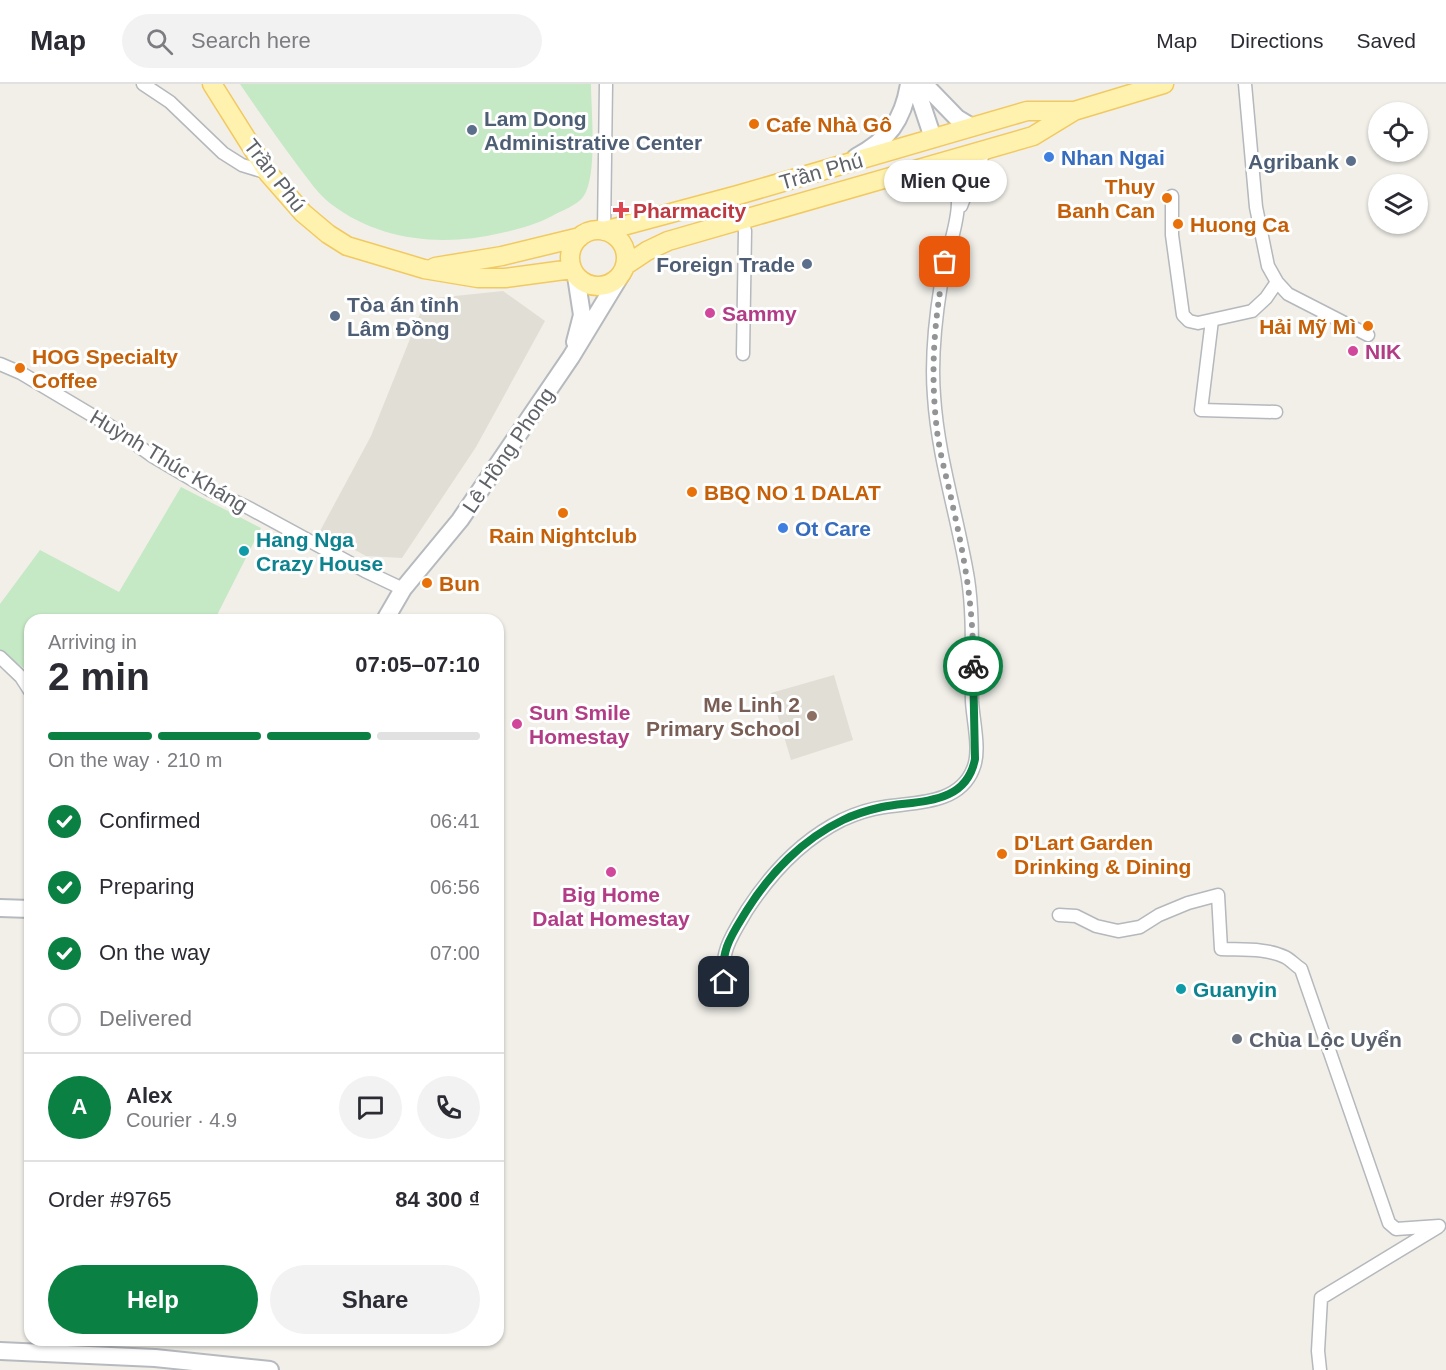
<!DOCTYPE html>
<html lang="en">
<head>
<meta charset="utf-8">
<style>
	:root { --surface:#fff; --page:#f2f2f3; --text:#2b2b33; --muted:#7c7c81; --line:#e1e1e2; --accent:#0b8043 }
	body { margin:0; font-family:Helvetica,sans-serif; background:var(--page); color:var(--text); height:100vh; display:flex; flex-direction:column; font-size:22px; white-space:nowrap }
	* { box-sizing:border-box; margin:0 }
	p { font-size:20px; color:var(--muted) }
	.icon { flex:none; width:33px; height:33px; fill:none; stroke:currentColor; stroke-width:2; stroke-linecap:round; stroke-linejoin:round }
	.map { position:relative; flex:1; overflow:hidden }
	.side { position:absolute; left:24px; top:530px; width:480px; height:732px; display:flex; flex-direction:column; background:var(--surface); border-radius:18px; box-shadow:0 2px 4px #0004 }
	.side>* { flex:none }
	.controls { position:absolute; left:1368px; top:18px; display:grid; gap:12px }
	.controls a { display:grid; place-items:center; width:60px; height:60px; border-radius:50%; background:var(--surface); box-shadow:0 2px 4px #0004; font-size:30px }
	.pin { position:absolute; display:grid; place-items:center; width:51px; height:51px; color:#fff; margin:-26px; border-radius:12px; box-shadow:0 3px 9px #0006 }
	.courier { position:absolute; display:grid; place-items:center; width:60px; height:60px; margin:-30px; border:4px solid #0b8043; border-radius:50%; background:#fff; color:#222; box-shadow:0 2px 8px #0007 }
	.bubble { position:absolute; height:42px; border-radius:21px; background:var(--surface); box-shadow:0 2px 4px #0004; font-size:20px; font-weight:700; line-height:42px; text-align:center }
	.overview em { font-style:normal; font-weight:700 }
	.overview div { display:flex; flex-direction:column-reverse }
	.overview { display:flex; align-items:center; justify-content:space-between; height:102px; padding:0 24px }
	h1 { font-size:39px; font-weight:700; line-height:45px }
	.bar { display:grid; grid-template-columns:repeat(4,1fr); gap:9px 6px; align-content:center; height:72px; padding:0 24px }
	.bar i { height:8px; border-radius:4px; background:var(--line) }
	.bar .current { background:var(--accent) }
	.bar p { grid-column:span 4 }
	.line { display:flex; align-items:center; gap:15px; padding:0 24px; border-top:2px solid var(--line) }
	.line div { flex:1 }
	.round { display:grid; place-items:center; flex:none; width:63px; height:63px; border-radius:32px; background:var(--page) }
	ol { padding:0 24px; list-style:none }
	li { display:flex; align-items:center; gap:18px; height:66px }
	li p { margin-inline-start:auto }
	li .icon { padding:6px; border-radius:50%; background:var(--accent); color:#fff; stroke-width:4 }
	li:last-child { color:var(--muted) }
	li i { width:33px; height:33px; border:3px solid var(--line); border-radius:50% }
	.button { display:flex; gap:12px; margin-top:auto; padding:12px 24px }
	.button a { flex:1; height:69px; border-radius:36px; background:var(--accent); color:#fff; font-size:24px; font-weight:700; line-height:69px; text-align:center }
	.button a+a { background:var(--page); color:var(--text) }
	header { display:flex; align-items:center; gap:36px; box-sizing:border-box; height:84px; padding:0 30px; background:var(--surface); border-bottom:2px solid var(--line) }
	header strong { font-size:28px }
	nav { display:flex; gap:33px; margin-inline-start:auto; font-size:21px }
	.search { width:420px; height:54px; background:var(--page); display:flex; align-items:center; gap:15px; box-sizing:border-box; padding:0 21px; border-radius:33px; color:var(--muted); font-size:22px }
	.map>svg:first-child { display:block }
	.education { fill:#e1ded6 }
	.green { fill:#c5e8c5 }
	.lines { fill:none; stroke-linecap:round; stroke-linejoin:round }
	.street-casing { stroke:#b5b8bc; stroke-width:15 }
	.secondary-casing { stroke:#b6babf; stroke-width:20 }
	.primary-casing { stroke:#f2c960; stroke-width:21 }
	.street { stroke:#fff; stroke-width:12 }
	.secondary { stroke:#fff; stroke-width:16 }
	.primary { stroke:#fff2af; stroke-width:18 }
	.done { stroke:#929495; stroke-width:6; stroke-dasharray:0 10.8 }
	.route { stroke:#0b8043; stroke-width:8 }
	.food-dot { fill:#e8710a; stroke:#fff; stroke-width:2 }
	.service-dot { fill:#5c6f8a; stroke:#fff; stroke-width:2 }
	.shop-dot { fill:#3f7fe0; stroke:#fff; stroke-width:2 }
	.health-dot { fill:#e0444e; stroke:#fff; stroke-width:2 }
	.hotel-dot { fill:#d1479c; stroke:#fff; stroke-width:2 }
	.culture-dot { fill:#0f9aa8; stroke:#fff; stroke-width:2 }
	.education-dot { fill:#8d6e63; stroke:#fff; stroke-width:2 }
	.worship-dot { fill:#6b7280; stroke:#fff; stroke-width:2 }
	.labels { text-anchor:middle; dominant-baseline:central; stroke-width:6; stroke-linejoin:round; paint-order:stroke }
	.service-label { font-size:21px; font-weight:bold; fill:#4e5e75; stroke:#fff; text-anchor:start }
	.food-label { font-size:21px; font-weight:bold; fill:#c56008; stroke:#fff; text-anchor:start }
	.shop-label { font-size:21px; font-weight:bold; fill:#366cbe; stroke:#fff; text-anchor:start }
	.street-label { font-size:21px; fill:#5f6368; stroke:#fff }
	.health-label { font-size:21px; font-weight:bold; fill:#be3a42; stroke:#fff; text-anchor:start }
	.hotel-label { font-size:21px; font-weight:bold; fill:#b23c85; stroke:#fff; text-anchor:start }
	.culture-label { font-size:21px; font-weight:bold; fill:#0d838f; stroke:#fff; text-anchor:start }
	.education-label { font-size:21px; font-weight:bold; fill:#785e54; stroke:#fff; text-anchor:end }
	.worship-label { font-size:21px; font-weight:bold; fill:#5b616d; stroke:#fff; text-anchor:start }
</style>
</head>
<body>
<header>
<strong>Map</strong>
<div class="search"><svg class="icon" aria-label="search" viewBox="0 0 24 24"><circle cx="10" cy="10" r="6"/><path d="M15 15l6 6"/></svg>Search here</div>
<nav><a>Map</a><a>Directions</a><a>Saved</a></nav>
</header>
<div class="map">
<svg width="1446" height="1286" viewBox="0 0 1446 1286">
	<rect width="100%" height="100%" fill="#f1efe8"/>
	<path class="education" d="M 503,207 L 545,237 L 476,363 L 402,474 L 366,472 L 320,447 L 371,352 L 426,215 Z
		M 834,591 L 853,656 L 791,676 L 771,609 Z"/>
	<path class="green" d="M 240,0 L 591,0 C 591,26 598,93 583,113 C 577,121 561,127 552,132 C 535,141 519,145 501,149 C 442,163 380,157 331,120 C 318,110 308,95 298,82 C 278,55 259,28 240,0 Z
		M 181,403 L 261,444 L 215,535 L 123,535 L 120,530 L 110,535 L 30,536 L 30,589 L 0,566 L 0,520 L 40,466 L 119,508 Z"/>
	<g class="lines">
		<defs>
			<path id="street" d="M 143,0 L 170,18 L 223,69 L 242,81 L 268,89
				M 1245,0 L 1256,123 L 1268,182 L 1277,198 L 1288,210 L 1368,251
				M 904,94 C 925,94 942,100 959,113
				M 1172,112 L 1172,151 L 1183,231 L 1189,237 L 1198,239 L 1252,227 L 1266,214 L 1277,198
				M 961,122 L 976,83 L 986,66
				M 742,136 L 745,147 L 743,270
				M 604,147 L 606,0
				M 1212,236 L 1201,326 L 1276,328
				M 0,280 L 21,289 L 110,342 L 154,373 L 210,406 L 247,423 L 365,487 L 403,505
				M 0,573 L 21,593 L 30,607
				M 1059,831 L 1076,832 L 1096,842 L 1118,847 L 1140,843 L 1159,831 L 1188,819 L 1218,811 L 1221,865 C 1241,866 1267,864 1285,873 C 1291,876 1296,882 1301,885 L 1389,1139 L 1396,1145 L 1439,1142
				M 724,898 C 720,867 732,851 747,826 C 771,789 802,756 842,736 C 855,730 869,725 884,723 C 914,718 959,721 973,685 C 981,667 973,637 972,617 C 971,576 974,535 968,495 C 958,434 938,374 934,312 C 931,275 935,237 941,200 C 948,154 971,123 948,77
				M 1320,1286 L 1318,1267 L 1321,1214 L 1438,1143"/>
			<path id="secondary" d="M 915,0 L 933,54
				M 924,0 L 957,34 L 972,43
				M 856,73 C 888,56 903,37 909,0
				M 575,258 L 582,231 L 576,192
				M 385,536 L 403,505 L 460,436 L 571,273 L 622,189
				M 0,824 L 30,825
				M 0,1267 L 155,1274 L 270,1286"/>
			<path id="primary" d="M 212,0 L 268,89 L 303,129 L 328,150 L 347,162 L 424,185 L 478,194 L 505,194 L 572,185
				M570 174a28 28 0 1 1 56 0a28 28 0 1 1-56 0Z
				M 604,147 L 738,111 L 1027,27 L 1074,27
				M 626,181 L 647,167 L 668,157 L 1033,52 L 1074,27 L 1164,0
				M 435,183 L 502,172 L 580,153"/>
		</defs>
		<use href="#street" class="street-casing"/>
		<use href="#secondary" class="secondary-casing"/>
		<use href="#primary" class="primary-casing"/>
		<use href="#street" class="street"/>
		<use href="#secondary" class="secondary"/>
		<use href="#primary" class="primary"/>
	</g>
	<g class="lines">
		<path class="done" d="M 945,178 C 934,237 930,287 937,347 C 940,372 948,398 953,423 C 965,476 974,528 973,582"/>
		<path class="route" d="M 724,898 C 720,866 731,852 747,826 C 770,789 803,755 843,736 C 855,730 869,726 882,723 C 918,716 966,722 975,675 L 973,582"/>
	</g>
	<g class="food-dot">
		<circle cx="754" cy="40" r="6"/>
		<circle cx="1167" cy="114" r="6"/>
		<circle cx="1178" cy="140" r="6"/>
		<circle cx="1368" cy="242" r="6"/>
		<circle cx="20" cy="284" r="6"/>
		<circle cx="692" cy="408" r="6"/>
		<circle cx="563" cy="429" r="6"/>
		<circle cx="427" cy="499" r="6"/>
		<circle cx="1002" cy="770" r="6"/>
	</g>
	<g class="service-dot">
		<circle cx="472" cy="46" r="6"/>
		<circle cx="1351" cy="77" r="6"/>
		<circle cx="807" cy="180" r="6"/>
		<circle cx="335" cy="232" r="6"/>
	</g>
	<g class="shop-dot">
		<circle cx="1049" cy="73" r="6"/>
		<circle cx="783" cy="444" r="6"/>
	</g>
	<path class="health-dot" d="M618 117h6v6h6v6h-6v6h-6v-6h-6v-6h6z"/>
	<g class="hotel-dot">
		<circle cx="710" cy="229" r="6"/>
		<circle cx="1353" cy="267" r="6"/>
		<circle cx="517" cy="640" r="6"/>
		<circle cx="611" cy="788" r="6"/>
	</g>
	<g class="culture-dot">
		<circle cx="244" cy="467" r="6"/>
		<circle cx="1181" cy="905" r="6"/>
	</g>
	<circle class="education-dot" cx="812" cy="632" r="6"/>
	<circle class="worship-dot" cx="1237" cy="955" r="6"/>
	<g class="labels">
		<g class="service-label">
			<text x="484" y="34">Lam Dong<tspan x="484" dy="24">Administrative Center</tspan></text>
			<text x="1339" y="77" text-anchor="end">Agribank</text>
			<text x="795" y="180" text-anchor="end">Foreign Trade</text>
			<text x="347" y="220">Tòa án tỉnh<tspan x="347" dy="24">Lâm Đồng</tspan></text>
		</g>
		<g class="food-label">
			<text x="766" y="40">Cafe Nhà Gô</text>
			<text x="1155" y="102" text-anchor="end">Thuy<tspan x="1155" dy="24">Banh Can</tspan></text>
			<text x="1190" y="140">Huong Ca</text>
			<text x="1356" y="242" text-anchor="end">Hải Mỹ Mì</text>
			<text x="32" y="272">HOG Specialty<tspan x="32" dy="24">Coffee</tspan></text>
			<text x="704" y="408">BBQ NO 1 DALAT</text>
			<text x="563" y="451" text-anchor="middle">Rain Nightclub</text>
			<text x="439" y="499">Bun</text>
			<text x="1014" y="758">D'Lart Garden<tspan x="1014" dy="24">Drinking &amp; Dining</tspan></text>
		</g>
		<g class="shop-label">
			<text x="1061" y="73">Nhan Ngai</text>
			<text x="795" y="444">Ot Care</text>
		</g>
		<g class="street-label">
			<text transform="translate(821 87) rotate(-16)">Trần Phú</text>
			<text transform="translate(275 91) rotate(52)">Trần Phú</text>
			<text transform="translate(508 366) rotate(-56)">Lê Hồng Phong</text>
			<text transform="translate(169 377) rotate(31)">Huỳnh Thúc Kháng</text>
		</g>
		<g class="health-label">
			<text x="633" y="126">Pharmacity</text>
		</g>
		<g class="hotel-label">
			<text x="722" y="229">Sammy</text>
			<text x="1365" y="267">NIK</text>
			<text x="529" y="628">Sun Smile<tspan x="529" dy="24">Homestay</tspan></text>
			<text x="611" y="810" text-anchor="middle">Big Home<tspan x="611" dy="24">Dalat Homestay</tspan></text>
		</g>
		<g class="culture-label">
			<text x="256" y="455">Hang Nga<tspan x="256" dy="24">Crazy House</tspan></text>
			<text x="1193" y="905">Guanyin</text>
		</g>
		<g class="education-label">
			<text x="800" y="620">Me Linh 2<tspan x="800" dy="24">Primary School</tspan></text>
		</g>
		<g class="worship-label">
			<text x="1249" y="955">Chùa Lộc Uyển</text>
		</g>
	</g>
</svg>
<div class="controls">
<a><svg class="icon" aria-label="locate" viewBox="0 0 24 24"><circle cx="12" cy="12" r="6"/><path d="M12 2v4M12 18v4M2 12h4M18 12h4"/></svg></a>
<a><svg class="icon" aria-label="layers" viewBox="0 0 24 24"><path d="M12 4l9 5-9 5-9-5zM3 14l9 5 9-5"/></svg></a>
</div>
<div class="pin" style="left:945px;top:178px;background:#ea580c"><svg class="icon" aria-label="bag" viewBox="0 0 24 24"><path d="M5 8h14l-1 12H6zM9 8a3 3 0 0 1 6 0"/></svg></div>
<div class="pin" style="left:724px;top:898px;background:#1f2937"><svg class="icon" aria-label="home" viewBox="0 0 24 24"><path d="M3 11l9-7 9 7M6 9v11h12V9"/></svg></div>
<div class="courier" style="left:973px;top:582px"><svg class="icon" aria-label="bike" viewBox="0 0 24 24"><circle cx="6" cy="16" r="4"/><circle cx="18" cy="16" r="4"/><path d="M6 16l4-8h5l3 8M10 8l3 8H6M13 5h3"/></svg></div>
<div class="bubble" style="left:884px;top:76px;width:123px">Mien Que</div>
<section class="side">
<div class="overview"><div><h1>2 min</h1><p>Arriving in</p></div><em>07:05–07:10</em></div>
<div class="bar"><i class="current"></i><i class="current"></i><i class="current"></i><i></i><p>On the way · 210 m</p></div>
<ol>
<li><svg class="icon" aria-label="check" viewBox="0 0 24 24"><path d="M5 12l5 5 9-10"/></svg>Confirmed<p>06:41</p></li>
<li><svg class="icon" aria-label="check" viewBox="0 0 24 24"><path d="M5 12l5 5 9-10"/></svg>Preparing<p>06:56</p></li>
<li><svg class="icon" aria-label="check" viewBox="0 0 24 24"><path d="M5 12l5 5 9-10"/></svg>On the way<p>07:00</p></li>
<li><i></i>Delivered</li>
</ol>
<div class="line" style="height:108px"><b class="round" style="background:var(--accent);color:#fff">A</b><div><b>Alex</b><p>Courier · 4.9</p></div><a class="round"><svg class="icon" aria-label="chat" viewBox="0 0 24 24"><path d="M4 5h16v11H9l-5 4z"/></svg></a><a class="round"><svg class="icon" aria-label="phone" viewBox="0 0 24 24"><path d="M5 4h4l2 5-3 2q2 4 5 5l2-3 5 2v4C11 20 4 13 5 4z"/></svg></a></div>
<div class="line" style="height:78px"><div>Order #9765</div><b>84 300 ₫</b></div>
<div class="button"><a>Help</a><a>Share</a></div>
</section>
</div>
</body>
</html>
